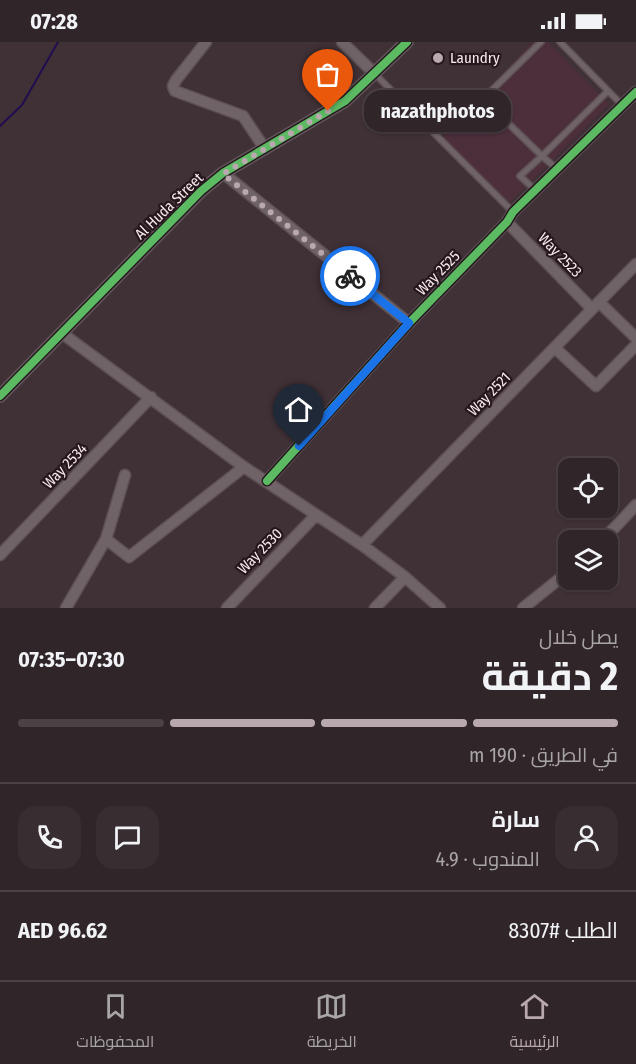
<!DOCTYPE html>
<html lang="ar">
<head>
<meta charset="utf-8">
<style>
	:root { --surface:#302529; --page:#382d31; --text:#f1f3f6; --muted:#a8a5a8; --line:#4b4246; --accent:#b9a8ae }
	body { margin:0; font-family:"Fira Sans Condensed",Cairo,sans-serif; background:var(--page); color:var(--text); direction:rtl; height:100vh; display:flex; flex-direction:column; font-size:22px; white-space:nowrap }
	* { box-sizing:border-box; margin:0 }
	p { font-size:20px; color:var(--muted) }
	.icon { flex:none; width:33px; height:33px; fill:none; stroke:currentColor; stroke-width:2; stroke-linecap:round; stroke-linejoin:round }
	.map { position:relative; height:566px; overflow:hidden; direction:ltr }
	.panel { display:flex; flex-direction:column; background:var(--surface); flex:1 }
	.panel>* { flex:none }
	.controls { position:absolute; left:558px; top:416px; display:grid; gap:12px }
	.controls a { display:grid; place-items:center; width:60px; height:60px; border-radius:12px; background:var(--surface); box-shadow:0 2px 4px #0004,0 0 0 2px var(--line); font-size:30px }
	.pin { position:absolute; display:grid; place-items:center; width:51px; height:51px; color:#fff; margin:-62px -26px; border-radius:50% 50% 50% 0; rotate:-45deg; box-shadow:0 0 6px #0007 }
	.pin .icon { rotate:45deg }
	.courier { position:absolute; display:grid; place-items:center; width:60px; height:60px; margin:-30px; border:4px solid #1a73e8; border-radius:50%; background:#fff; color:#222; box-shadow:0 2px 8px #0007 }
	.bubble { position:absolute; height:42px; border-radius:18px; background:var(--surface); box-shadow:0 2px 4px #0004,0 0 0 2px var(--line); font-size:20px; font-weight:700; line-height:42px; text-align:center; direction:rtl }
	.head em { font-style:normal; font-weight:700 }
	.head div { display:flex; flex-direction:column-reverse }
	.head { display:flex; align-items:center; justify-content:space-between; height:102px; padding:0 18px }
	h1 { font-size:39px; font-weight:700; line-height:45px }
	.bar { display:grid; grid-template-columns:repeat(4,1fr); gap:9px 6px; align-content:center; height:72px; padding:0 18px }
	.bar i { height:8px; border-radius:4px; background:var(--line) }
	.bar .current { background:var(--accent) }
	.bar p { grid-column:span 4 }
	.line { display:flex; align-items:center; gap:15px; padding:0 18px; border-top:2px solid var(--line) }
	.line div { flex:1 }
	.round { display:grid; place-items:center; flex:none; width:63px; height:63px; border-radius:18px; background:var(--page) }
	.status { display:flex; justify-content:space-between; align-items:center; height:42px; padding:0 30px; background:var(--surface); direction:ltr }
	.status svg { height:16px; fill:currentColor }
	.tab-bar { display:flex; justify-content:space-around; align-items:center; height:84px; border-top:2px solid var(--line); background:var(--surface); font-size:16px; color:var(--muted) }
	.tab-bar a { display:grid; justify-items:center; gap:3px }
	.tab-bar .current { color:var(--accent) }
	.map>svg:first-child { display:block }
	.built { fill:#4d2e3b }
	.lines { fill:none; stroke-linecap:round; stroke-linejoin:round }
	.stream { stroke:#200e4f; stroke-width:2 }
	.service-casing { stroke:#5c5054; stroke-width:8 }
	.minor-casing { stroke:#5c5054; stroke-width:13 }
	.tertiary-casing { stroke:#5c5054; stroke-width:14 }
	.service { stroke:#6f6367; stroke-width:5 }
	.minor { stroke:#6f6367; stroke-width:10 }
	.tertiary { stroke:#6f6367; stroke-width:12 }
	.cycleway-casing { stroke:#24181d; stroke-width:11 }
	.cycleway { stroke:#5cba63; stroke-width:8 }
	.done { stroke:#b9a8ae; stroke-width:6; stroke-dasharray:0 10.8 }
	.route { stroke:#1a73e8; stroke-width:8 }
	.poi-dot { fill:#b9a8ae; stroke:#24181d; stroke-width:2 }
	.labels { text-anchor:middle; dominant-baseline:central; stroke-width:4.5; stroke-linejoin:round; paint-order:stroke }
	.poi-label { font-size:15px; fill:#fae8ee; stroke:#24181d; text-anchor:start }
	.street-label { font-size:15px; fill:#fae8ee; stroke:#24181d }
</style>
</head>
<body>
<div class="status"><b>07:28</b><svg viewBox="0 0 49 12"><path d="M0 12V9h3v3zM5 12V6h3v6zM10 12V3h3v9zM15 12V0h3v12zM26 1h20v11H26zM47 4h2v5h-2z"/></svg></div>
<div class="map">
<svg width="636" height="566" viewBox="0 0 636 566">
	<rect width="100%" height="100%" fill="#403137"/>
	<path class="built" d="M 532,0 L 548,0 L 609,62 L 509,161 L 504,158 L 443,96 Z"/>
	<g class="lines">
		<path class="stream" d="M 0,84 L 22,63 L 58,0"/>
		<defs>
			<path id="service" d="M 560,0 L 622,63
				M 374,31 L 513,170
				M 557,127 L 542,114 L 608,49
				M 535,148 L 520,134 L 542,114 L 483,57 L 541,0"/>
			<path id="minor" d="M 206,0 L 176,38 L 173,44 L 175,49 L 243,74 L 265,107
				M 342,0 L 374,31
				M 223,131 L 409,281
				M 507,180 L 592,267
				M 599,260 L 636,296
				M 63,292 L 244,425 L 362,503 L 405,535 L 440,566
				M 555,306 L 596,344 L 636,303
				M 267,439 L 409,281 L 507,180 L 513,170 L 636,50
				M 106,497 L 129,515 L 244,425
				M 603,498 L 636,463
				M 362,503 L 636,222
				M 0,513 L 151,355
				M 66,566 L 106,497 L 125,433
				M 227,566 L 316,473
				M 375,566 L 405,535
				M 523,566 L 568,530"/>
			<path id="tertiary" d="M 0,354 L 201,149 L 223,131 L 345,59 L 407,0"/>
		</defs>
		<use href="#service" class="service-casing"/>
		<use href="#minor" class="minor-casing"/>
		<use href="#tertiary" class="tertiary-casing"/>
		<use href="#service" class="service"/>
		<use href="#minor" class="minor"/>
		<use href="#tertiary" class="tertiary"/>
		<defs>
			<path id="cycleway" d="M 0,354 L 201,149 L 223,131 L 345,59 L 407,0
				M 267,439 L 409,281 L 507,180 L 513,170 L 636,50"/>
		</defs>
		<use href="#cycleway" class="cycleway-casing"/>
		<use href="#cycleway" class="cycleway"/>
	</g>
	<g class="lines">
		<path class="done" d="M 328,69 L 223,132 L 350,234"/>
		<path class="route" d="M 299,404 L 409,281 L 350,234"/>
	</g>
	<circle class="poi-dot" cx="438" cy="16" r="6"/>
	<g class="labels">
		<g class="poi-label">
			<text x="450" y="16">Laundry</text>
		</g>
		<g class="street-label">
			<text transform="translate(169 164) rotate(-44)">Al Huda Street</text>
			<text transform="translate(560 213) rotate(46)">Way 2523</text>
			<text transform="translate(438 231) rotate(-46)">Way 2525</text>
			<text transform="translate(489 352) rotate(-46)">Way 2521</text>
			<text transform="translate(65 424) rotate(-46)">Way 2534</text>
			<text transform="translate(260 509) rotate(-46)">Way 2530</text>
		</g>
	</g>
</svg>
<div class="controls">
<a><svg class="icon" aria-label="locate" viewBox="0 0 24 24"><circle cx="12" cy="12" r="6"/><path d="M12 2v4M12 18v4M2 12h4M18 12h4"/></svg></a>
<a><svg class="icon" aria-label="layers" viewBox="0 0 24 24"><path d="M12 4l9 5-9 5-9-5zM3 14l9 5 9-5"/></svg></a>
</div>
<div class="pin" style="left:328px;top:69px;background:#ea580c"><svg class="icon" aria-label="bag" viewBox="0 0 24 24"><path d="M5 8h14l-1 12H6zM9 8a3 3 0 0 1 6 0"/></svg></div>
<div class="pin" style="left:299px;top:404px;background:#1f2937"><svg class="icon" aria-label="home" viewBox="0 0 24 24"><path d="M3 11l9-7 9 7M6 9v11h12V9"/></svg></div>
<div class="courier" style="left:350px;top:234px"><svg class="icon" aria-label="bike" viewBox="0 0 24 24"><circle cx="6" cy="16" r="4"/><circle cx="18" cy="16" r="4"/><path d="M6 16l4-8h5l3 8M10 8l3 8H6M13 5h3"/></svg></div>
<div class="bubble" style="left:364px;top:48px;width:147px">nazathphotos</div>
</div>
<section class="panel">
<div class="head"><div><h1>2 دقيقة</h1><p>يصل خلال</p></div><em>07:30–07:35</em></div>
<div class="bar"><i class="current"></i><i class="current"></i><i class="current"></i><i></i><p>في الطريق · 190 m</p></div>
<div class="line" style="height:108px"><a class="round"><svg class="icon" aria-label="person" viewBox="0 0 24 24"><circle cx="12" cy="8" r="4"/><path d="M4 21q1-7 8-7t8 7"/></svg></a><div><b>سارة</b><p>المندوب · 4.9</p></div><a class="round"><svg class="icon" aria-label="chat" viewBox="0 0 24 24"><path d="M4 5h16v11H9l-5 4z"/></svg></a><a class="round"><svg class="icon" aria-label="phone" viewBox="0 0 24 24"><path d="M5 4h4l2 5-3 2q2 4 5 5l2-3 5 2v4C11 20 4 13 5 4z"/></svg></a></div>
<div class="line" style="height:78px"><div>الطلب #8307</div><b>AED 96.62</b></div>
</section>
<nav class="tab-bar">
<a class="current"><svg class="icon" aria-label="home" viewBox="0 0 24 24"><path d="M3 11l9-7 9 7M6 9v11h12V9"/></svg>الرئيسية</a>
<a><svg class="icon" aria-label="map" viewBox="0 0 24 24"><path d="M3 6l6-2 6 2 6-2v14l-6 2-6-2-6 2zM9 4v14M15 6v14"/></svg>الخريطة</a>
<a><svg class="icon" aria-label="saved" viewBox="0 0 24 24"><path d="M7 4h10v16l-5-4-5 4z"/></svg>المحفوظات</a>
</nav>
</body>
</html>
